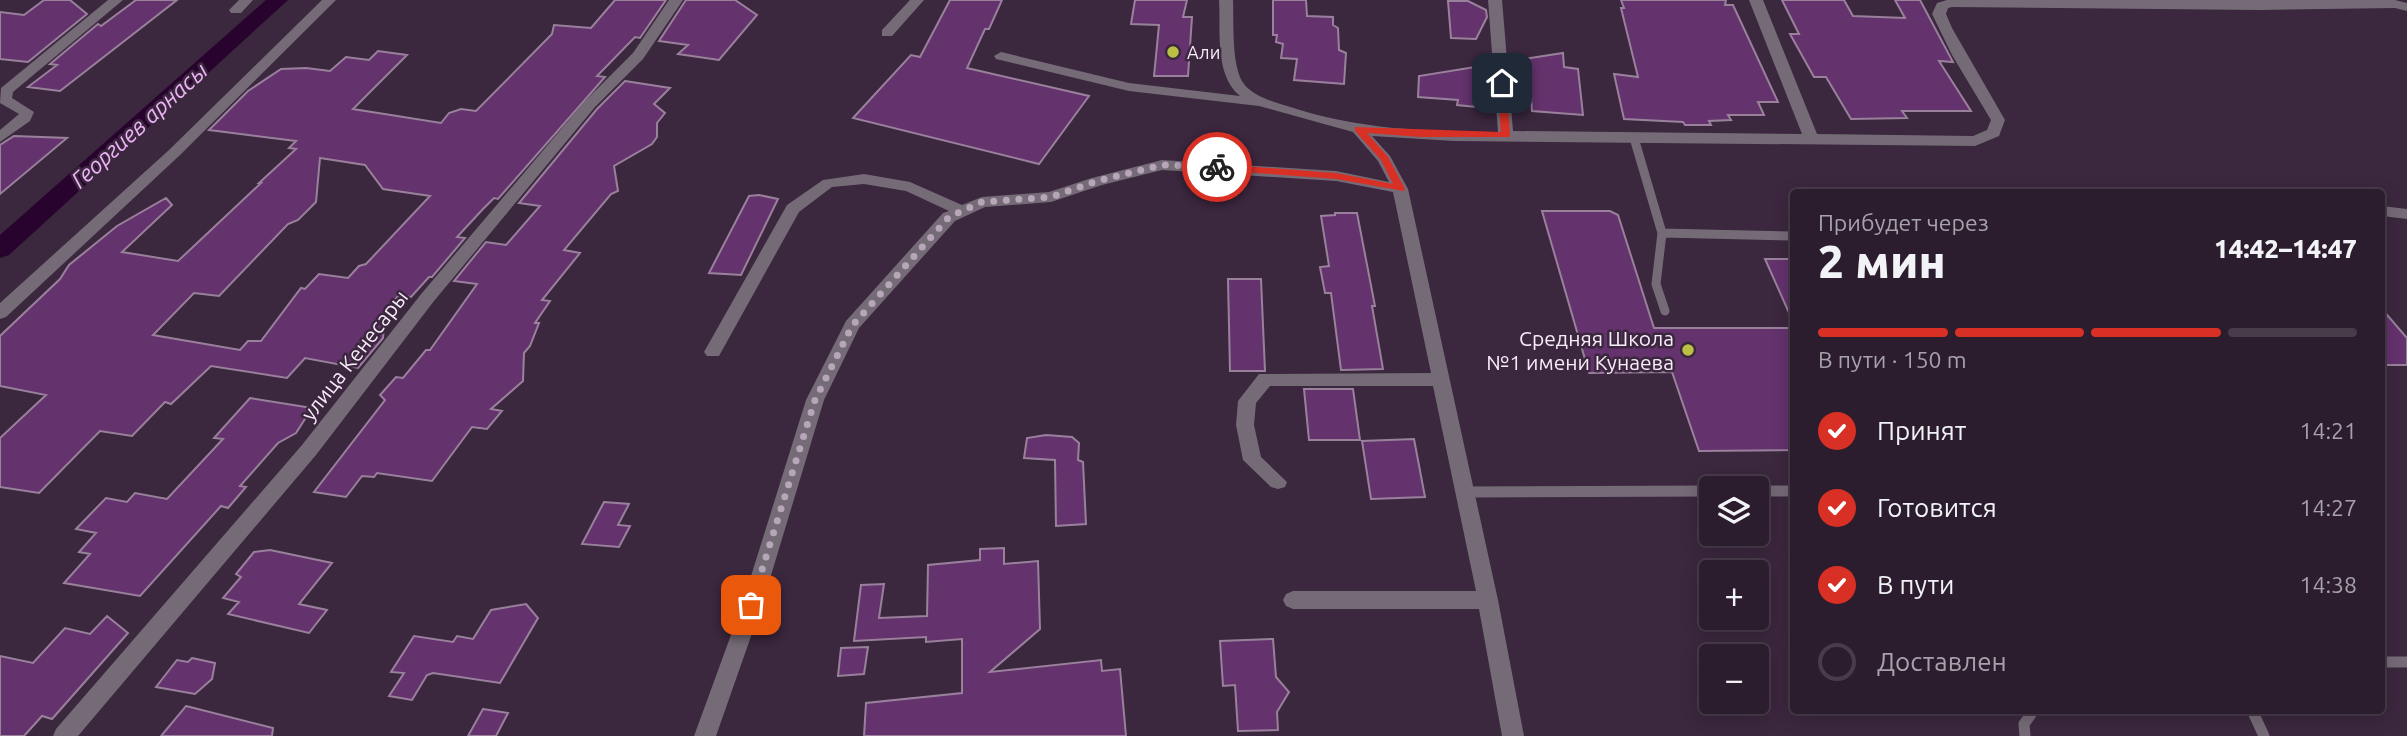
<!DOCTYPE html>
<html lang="ru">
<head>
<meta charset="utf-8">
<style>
	:root { --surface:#2c1d2e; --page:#382a3a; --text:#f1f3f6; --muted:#a6a2aa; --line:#483b4a; --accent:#d93025 }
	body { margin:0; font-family:Ubuntu,sans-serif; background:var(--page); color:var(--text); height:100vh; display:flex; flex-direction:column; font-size:26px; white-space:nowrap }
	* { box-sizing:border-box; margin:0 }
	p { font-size:23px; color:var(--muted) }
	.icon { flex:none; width:38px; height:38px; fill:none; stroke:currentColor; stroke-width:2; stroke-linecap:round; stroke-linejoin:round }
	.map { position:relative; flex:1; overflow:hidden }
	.details { position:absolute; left:1790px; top:189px; width:595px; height:525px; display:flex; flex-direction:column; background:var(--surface); border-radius:7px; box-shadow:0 4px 18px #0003,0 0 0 2px var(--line) }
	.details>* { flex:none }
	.controls { position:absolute; left:1699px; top:476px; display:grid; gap:14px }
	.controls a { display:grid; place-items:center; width:70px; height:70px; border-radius:7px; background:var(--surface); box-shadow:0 4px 18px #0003,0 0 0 2px var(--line); font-size:35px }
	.pin { position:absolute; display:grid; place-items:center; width:60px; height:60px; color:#fff; margin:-30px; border-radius:14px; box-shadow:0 4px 10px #0006 }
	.courier { position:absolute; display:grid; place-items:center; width:70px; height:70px; margin:-35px; border:5px solid #d93025; border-radius:50%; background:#fff; color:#222; box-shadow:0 2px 9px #0007 }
	.summary em { font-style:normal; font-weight:800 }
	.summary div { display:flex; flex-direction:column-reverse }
	.summary { display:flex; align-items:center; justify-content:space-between; height:119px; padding:0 28px }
	h1 { font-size:46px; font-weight:800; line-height:52px }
	.bar { display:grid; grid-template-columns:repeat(4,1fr); gap:10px 7px; align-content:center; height:84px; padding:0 28px }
	.bar i { height:9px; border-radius:5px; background:var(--line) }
	.bar .active { background:var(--accent) }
	.bar p { grid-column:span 4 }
	ol { padding:0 28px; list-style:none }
	li { display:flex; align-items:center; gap:21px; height:77px }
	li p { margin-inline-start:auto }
	li .icon { padding:7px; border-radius:50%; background:var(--accent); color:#fff; stroke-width:4 }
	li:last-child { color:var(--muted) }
	li i { width:38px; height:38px; border:4px solid var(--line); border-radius:50% }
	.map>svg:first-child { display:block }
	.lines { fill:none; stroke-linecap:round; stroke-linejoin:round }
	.canal { fill:#27032d; fill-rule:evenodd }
	.building { fill:#64326d; stroke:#99819c; stroke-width:2; fill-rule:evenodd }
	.service-far1 { stroke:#756b77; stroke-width:9 }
	.service { stroke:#756b77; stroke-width:11 }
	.minor { fill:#756b77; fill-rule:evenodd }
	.route { fill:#d93025 }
	.done { stroke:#b6a6b8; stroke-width:7; stroke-dasharray:0 12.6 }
	.poi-dot { fill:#bbc045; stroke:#3b273e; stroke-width:2.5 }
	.labels { text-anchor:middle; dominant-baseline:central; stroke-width:5; stroke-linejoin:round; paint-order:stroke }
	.far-poi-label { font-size:18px; fill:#f8ebfa; stroke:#3b273e; text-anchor:start }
	.poi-label { font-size:21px; fill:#f8ebfa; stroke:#3b273e; text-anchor:end }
	.street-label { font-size:21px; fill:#f8ebfa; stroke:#3b273e }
	.water-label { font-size:23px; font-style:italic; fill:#eeb4f8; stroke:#3b273e }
</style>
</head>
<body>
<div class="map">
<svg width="2407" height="736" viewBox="0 0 2407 736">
	<rect width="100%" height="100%" fill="#3b273e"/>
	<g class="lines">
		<path class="canal" d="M 266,0 L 288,0 L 9,255 L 0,258 L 0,235 Z"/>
	</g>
	<path class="building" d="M 44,0 L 70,0 L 87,14 L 28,62 L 0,59 L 0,12 L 24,15 Z
		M 136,0 L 177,0 L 60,91 L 28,87 L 57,65 L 50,64 L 98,24 L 101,26 Z
		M 615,0 L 666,0 L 640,38 L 635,37 L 597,76 L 605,77 L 498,199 L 494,198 L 483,209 L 457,237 L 465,238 L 432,277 L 429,277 L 411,297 L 399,295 L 385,311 L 383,338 L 358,368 L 305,358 L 287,378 L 211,366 L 171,404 L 165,402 L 132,436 L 100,431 L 39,493 L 0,487 L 0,438 L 46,395 L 0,386 L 0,336 L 60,279 L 69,265 L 117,226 L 166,198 L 172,205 L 122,252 L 178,261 L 261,183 L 259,183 L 296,149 L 289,148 L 296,141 L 209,130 L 248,91 L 281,69 L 306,68 L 330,71 L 346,57 L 369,60 L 378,51 L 407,55 L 353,109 L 441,123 L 449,113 L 461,109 L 476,111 L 552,34 L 554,25 L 591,28 ZM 320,158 L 365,165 L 383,189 L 430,196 L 366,264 L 359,266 L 348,278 L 319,274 L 305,289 L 301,288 L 261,341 L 248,341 L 240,350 L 153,335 L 194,293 L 219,296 L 288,224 L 298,220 L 316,202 Z
		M 686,0 L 735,0 L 757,15 L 719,60 L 678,54 L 688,45 L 659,41 Z
		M 950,0 L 1002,0 L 989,29 L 985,29 L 967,68 L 1089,96 L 1039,164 L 853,118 L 911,55 L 920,57 Z
		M 1135,0 L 1187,0 L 1183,17 L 1192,17 L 1188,76 L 1154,76 L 1159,25 L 1131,24 Z
		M 1273,0 L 1306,0 L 1307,16 L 1333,17 L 1333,25 L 1338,28 L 1339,50 L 1346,53 L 1344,84 L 1294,80 L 1297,59 L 1281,58 L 1283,44 L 1276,42 L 1277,35 L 1273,35 Z
		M 1621,0 L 1726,0 L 1725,5 L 1733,5 L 1778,102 L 1758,102 L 1764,115 L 1728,115 L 1731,120 L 1709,121 L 1711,125 L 1685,125 L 1683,122 L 1624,119 L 1614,74 L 1638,77 L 1621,8 L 1624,8 Z
		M 1782,0 L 1844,0 L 1853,16 L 1905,18 L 1895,0 L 1920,0 L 1953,62 L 1939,61 L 1971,111 L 1902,111 L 1907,118 L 1851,119 L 1826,77 L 1814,77 L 1790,34 L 1799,34 Z
		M 1448,1 L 1468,1 L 1486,10 L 1487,17 L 1476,39 L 1451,38 Z
		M 1563,53 L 1564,67 L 1578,69 L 1583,115 L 1532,111 L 1530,81 L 1518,80 L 1518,60 Z
		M 1475,67 L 1487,68 L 1486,108 L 1457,105 L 1458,100 L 1418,97 L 1419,76 Z
		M 625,81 L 670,88 L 654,104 L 665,113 L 657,123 L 657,137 L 652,144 L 614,166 L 618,191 L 611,194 L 564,250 L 580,253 L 542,300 L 550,301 L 535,323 L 539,323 L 530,346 L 524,353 L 523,381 L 491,409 L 502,411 L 487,429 L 472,427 L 432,481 L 377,473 L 374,477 L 362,476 L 346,497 L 314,492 L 385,400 L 380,395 L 396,377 L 403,378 L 426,350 L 430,350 L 477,284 L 454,281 L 486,242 L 506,245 L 540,206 L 519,203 L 597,109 Z
		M 14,136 L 67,138 L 0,194 L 0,145 Z
		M 759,195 L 778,199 L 741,275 L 709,273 L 749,196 Z
		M 1542,211 L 1610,211 L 1618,215 L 1654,328 L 1794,328 L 1794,450 L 1699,451 L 1672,372 L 1589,373 Z
		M 1335,213 L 1357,213 L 1375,306 L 1372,306 L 1383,369 L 1341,370 L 1331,293 L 1325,293 L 1320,267 L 1329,266 L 1321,216 L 1335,215 Z
		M 1765,259 L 1794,259 L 1794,324 Z
		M 1228,279 L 1261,279 L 1265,371 L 1230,371 Z
		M 2382,309 L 2407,338 L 2407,365 L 2382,365 Z
		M 1304,389 L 1353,389 L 1360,440 L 1309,440 Z
		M 250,398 L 312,408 L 296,433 L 278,443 L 240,486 L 246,487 L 228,508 L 221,506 L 140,596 L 64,583 L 90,554 L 79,552 L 96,533 L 76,529 L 106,498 L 127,502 L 135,493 L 167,499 L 223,439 L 214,438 Z
		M 1046,435 L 1072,437 L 1079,443 L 1078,460 L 1083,462 L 1086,524 L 1056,526 L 1055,460 L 1024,458 L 1027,438 Z
		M 1414,439 L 1425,497 L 1371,499 L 1362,441 Z
		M 604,502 L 629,504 L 618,525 L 630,526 L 619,547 L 582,544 Z
		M 1004,548 L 1004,564 L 1038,561 L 1040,629 L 990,672 L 1101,660 L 1102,671 L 1120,669 L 1126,736 L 864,736 L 866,703 L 962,693 L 962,639 L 926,642 L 926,637 L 854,641 L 861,585 L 884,584 L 879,618 L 927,616 L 928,565 L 980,560 L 980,549 Z
		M 270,550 L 332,563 L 299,604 L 327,610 L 309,633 L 228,614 L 239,602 L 223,598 L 241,577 L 236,574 L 254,552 Z
		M 526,604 L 538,618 L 500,683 L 433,673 L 427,675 L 412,700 L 389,696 L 404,673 L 391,672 L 414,636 L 453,642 L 457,636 L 473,639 L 491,610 Z
		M 107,616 L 128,633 L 52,719 L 42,716 L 24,736 L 0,736 L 0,656 L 33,663 L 65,628 L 90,634 Z
		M 1273,639 L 1276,677 L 1289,692 L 1277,712 L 1278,730 L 1238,731 L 1235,685 L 1223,686 L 1220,641 Z
		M 868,647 L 864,674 L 838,676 L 841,648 Z
		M 192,658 L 215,663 L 212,679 L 195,694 L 156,687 L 177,660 L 188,662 Z
		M 186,706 L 273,728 L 272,736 L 161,736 Z
		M 483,709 L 508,713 L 496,736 L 468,736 Z"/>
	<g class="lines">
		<path class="service-far1" d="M 1634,138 L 1662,233 L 1656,284 L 1665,311
			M 1662,233 L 1794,236"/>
		<path class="service" d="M 1757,491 L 1794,491
			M 1465,492 L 1712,491
			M 2382,662 L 2407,662
			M 2252,710 L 2264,736
			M 2025,736 L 2024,724 L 2034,710"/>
		<path class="minor" d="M 108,0 L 123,0 L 13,92 L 12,98 L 34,112 L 30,121 L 0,142 L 0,130 L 19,114 L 0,103 L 1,88 Z
			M 239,0 L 253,0 L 241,13 L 231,13 L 229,10 Z
			M 322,0 L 336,0 L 179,156 L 6,317 L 0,319 L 0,303 L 169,150 Z
			M 669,0 L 683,0 L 643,59 L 595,107 L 434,301 L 316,455 L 78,736 L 53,736 L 56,729 L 302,445 L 422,293 L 585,101 L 633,53 Z
			M 910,0 L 924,0 L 892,36 L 882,36 L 882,30 Z
			M 1219,0 L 1233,0 C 1234,22 1231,67 1244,84 C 1253,96 1273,102 1287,106 C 1356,129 1425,132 1498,132 L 1488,0 L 1502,0 L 1513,131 L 1802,134 L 1749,0 L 1763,0 L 1817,134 L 1973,136 L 1987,130 L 1991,120 L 1952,55 L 1932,14 L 1937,3 L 1947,0 L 2395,0 L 2407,3 L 2407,11 L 2395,8 L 2260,10 L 1952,7 L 1948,8 L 1946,14 L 1952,28 L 2005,120 L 1999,136 L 1975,146 L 1454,141 L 1372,136 L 1390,156 L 1408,189 L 1498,600 L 1524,736 L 1502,736 L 1479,609 L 1293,609 L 1286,606 L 1283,600 L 1286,594 L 1293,591 L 1476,591 L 1433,386 L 1270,386 L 1256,403 L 1254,425 L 1261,457 L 1287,482 L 1285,487 L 1278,489 L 1271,487 L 1243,460 L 1236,425 L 1238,401 L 1259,374 L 1431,373 L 1393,192 L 1336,181 L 1162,170 L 1102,185 L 1051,202 L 985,207 L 955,221 L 859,328 L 824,400 L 762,605 L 716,736 L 694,736 L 742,605 L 806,400 L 846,321 L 943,213 L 949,211 L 906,191 L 864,184 L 832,187 L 799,212 L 719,356 L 707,356 L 704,352 L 787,205 L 823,180 L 864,174 L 910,182 L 962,205 L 982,197 L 1049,192 L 1092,178 L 1162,160 L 1336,171 L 1389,182 L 1378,161 L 1353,132 L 1259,106 L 1129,91 L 996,59 L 994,56 L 1001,52 L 1129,83 L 1240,96 C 1214,75 1221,30 1219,0 Z
			M 2382,206 L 2407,209 L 2407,219 L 2382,216 Z"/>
	</g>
	<path class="route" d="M 1502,80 L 1507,83 L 1510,137 L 1421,137 L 1367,133 L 1388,157 L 1405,189 L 1404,191 L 1336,179 L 1217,170 L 1212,167 L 1217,164 L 1336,173 L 1393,184 L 1381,160 L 1355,131 L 1355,127 L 1501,132 L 1497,83 Z"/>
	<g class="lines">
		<path class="done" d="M 751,605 L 815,400 L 852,326 L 949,217 L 982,202 L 1051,197 L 1097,181 L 1162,165 L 1217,167"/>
	</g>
	<g class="poi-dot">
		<circle cx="1173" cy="52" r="7"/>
		<circle cx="1688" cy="350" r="7"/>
	</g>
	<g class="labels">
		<g class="far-poi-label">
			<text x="1187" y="52">Али</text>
		</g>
		<g class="poi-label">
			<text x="1674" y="338">Средняя Школа<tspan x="1674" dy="24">№1 имени Кунаева</tspan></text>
		</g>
		<g class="street-label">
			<text transform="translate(354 355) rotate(-52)">улица Кенесары</text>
		</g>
		<g class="water-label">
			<text transform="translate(139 125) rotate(-42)">Георгиев арнасы</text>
		</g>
	</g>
</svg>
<div class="controls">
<a><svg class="icon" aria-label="layers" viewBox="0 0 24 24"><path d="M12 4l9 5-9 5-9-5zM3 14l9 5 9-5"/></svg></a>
<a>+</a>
<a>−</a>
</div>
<div class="pin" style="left:751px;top:605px;background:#ea580c"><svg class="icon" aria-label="bag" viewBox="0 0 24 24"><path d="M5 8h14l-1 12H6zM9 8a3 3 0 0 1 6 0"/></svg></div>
<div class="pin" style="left:1502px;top:83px;background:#1f2937"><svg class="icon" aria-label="home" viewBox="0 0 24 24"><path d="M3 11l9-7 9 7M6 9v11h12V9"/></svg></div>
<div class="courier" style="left:1217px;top:167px"><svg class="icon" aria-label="bike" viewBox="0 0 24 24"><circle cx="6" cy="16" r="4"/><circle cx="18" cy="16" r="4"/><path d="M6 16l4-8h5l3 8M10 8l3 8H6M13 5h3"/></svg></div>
<section class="details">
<div class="summary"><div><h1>2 мин</h1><p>Прибудет через</p></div><em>14:42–14:47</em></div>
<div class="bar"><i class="active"></i><i class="active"></i><i class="active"></i><i></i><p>В пути · 150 m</p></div>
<ol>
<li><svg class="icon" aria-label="check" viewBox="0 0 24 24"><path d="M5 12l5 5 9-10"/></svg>Принят<p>14:21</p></li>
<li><svg class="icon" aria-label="check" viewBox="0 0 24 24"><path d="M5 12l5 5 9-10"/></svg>Готовится<p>14:27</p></li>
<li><svg class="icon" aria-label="check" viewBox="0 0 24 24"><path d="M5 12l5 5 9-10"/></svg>В пути<p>14:38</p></li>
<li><i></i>Доставлен</li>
</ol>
</section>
</div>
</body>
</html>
